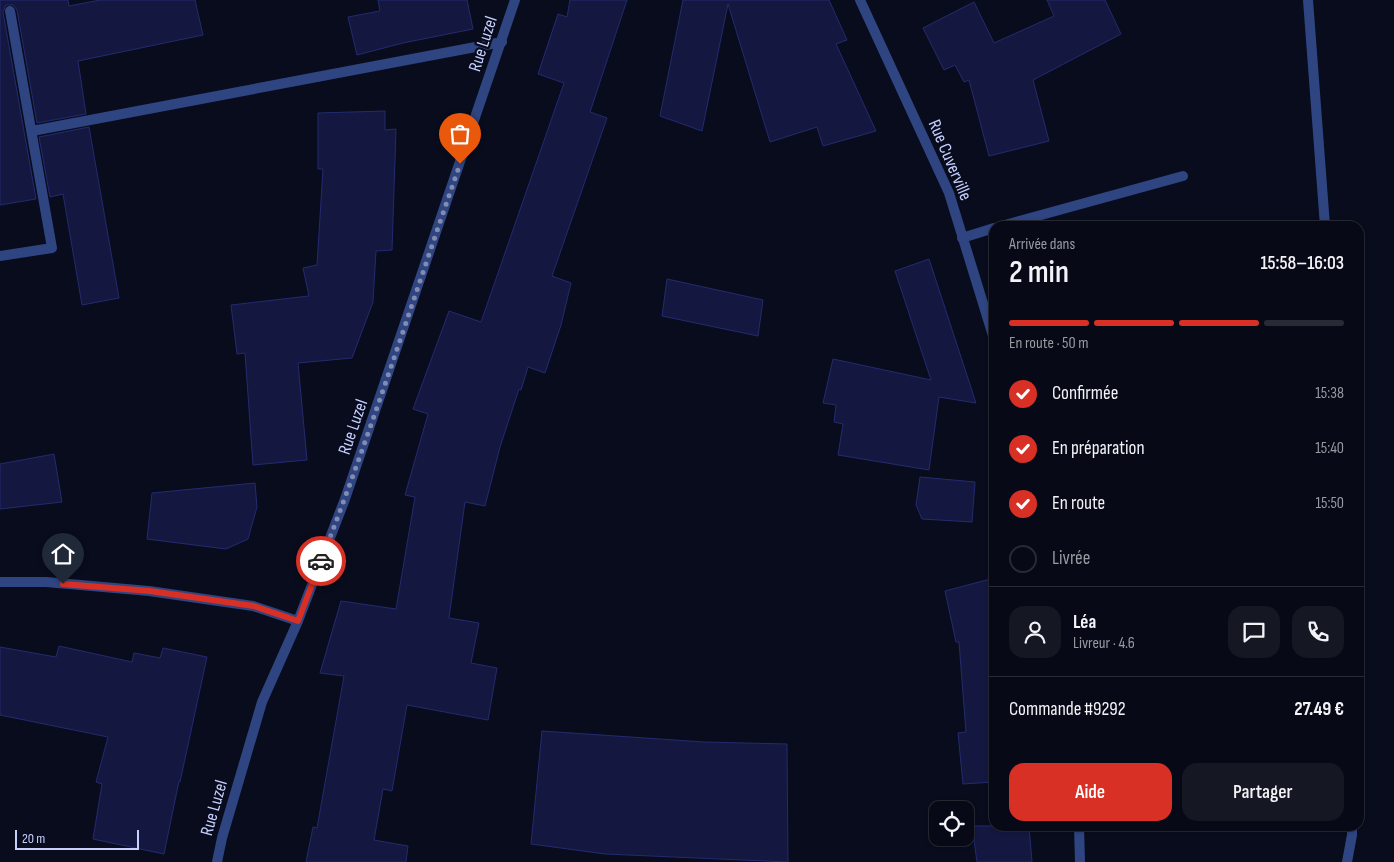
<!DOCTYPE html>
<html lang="fr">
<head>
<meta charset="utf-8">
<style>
	:root { --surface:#070916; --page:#151723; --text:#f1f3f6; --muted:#989aa1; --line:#282a35; --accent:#d93025 }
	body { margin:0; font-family:"Sofia Sans Condensed",sans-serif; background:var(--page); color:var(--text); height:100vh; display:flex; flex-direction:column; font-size:19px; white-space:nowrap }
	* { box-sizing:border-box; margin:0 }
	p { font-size:16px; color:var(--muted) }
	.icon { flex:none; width:28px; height:28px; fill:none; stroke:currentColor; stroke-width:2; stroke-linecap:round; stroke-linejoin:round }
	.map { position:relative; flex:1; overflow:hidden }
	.panel { position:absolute; left:989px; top:221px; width:375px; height:610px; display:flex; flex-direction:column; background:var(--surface); border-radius:15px; box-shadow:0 1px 4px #0004,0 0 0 1px var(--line) }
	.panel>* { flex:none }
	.tools { position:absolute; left:929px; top:801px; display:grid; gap:10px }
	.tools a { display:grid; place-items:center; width:45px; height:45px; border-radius:10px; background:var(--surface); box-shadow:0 1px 4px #0004,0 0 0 1px var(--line); font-size:25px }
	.scale { position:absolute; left:15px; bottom:12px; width:124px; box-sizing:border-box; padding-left:5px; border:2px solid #c6d0ff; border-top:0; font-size:14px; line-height:18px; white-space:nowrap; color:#c6d0ff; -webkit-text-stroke:4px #090c1d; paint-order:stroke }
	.pin { position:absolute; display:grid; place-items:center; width:42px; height:42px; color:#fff; margin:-51px -21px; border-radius:50% 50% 50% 0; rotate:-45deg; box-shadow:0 0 5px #0007 }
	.pin .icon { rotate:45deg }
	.courier { position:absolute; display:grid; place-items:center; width:50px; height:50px; margin:-25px; border:4px solid #d93025; border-radius:50%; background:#fff; color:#222; box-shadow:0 1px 6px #0007 }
	.summary em { font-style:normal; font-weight:600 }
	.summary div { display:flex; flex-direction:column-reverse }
	.summary { display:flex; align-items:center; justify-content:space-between; height:85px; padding:0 20px }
	h1 { font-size:32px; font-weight:600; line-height:38px }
	.bar { display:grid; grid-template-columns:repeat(4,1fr); gap:8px 5px; align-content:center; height:60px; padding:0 20px }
	.bar i { height:6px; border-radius:4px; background:var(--line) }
	.bar .active { background:var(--accent) }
	.bar p { grid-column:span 4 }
	.line { display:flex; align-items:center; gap:12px; padding:0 20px; border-top:1px solid var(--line) }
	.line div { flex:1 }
	.round { display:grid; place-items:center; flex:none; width:52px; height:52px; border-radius:15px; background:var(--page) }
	ol { padding:0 20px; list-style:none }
	li { display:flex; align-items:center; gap:15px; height:55px }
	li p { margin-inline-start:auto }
	li .icon { padding:5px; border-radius:50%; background:var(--accent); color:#fff; stroke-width:4 }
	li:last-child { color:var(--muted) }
	li i { width:28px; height:28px; border:2px solid var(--line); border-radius:50% }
	.button { display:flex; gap:10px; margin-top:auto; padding:10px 20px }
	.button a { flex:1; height:58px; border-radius:15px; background:var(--accent); color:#fff; font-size:20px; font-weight:600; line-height:58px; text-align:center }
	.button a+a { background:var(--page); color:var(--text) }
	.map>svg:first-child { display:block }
	.building { fill:#141840; stroke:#232b6f }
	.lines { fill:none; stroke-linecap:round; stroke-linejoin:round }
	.service { stroke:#2f4582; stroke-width:10 }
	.minor { stroke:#2f4582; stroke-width:10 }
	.tertiary { stroke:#2f4582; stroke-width:10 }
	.done { stroke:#848bb0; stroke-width:5; stroke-dasharray:0 9 }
	.route { stroke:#d93025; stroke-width:6 }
	.labels { text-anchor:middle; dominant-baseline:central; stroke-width:4.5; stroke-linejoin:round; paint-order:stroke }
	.street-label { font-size:18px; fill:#c6d0ff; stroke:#090c1d }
</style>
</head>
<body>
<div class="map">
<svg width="1394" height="862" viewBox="0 0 1394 862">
	<rect width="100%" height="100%" fill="#090c1d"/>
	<path class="building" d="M 0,0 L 68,0 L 69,6 L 100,0 L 195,0 L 203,35 L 78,61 L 86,114 L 37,123 L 17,10 L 13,5 L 6,5 L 3,12 L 36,199 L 0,205 Z
		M 378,0 L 467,0 L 473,29 L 403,43 L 357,55 L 348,17 L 380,11 Z
		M 570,0 L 627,0 L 590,112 L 607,118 L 552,276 L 571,283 L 561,325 L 545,373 L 528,367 L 521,390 L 519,389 L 500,447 L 485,506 L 465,502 L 449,618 L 479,623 L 471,663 L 497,668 L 488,720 L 407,705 L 392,791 L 383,789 L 374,840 L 408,846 L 406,862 L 306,862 L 313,827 L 317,828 L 344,676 L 320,673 L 341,601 L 396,609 L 415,497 L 405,495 L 428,414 L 413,409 L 449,311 L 481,322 L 564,83 L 538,74 L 558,14 L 567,17 Z
		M 683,0 L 829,0 L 847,40 L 836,44 L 876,131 L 823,146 L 817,127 L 770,142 L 728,4 L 702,131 L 660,116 Z
		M 1047,0 L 1105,0 L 1121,34 L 1033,80 L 1049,141 L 989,156 L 969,80 L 964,82 L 955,65 L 944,70 L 923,28 L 974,2 L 994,43 L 1054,16 Z
		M 385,111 L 385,130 L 396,129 L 392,250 L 376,251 L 373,302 L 352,358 L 298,363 L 307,460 L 253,465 L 245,353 L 237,354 L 231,305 L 309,296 L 303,268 L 317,265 L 323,169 L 318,169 L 318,113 Z
		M 89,127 L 119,298 L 82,305 L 63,194 L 50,197 L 39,137 Z
		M 929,259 L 976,403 L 939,397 L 929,470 L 838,455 L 843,424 L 834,422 L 836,405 L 823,403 L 833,359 L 931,380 L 895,271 Z
		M 667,279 L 763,300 L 758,336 L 662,316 Z
		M 54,454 L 62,502 L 0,509 L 0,464 Z
		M 920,477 L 975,482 L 972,522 L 922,519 L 916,505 Z
		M 255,483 L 257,507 L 248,539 L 226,549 L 147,539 L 152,493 Z
		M 994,578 L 994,782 L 963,784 L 958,733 L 966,732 L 959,642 L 956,642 L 945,591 Z
		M 59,646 L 132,662 L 134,653 L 160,658 L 163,648 L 207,657 L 180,782 L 179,781 L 164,854 L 93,839 L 102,784 L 96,782 L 108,737 L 0,715 L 0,647 L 56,657 Z
		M 542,731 L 704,742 L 787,744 L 788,862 L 605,854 L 531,844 Z
		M 972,826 L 1029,826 L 1032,862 L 977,862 Z"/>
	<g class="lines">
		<path class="service" d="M 1308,0 L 1325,226
			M 32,131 L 502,42
			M 1001,226 L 1183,176
			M 962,238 L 994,228
			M 0,256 L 52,248 L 10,11
			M 1347,862 L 1352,835 L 1352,826"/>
		<path class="minor" d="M 860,0 L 949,193 L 994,339
			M 0,582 L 46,582 L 149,591 L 253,606 L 298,621
			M 1079,826 L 1080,862"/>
		<path class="tertiary" d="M 217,862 L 222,838 L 262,702 L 298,621 L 345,499 L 515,0"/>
	</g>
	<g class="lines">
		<path class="done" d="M 321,561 C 372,430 414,296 460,164"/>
		<path class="route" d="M 63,584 L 150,591 L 254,606 L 298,621 L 321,561"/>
	</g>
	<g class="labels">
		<g class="street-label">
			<text transform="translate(483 44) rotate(-72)">Rue Luzel</text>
			<text transform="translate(950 160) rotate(67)">Rue Cuverville</text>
			<text transform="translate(353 427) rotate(-71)">Rue Luzel</text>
			<text transform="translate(214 808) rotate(-74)">Rue Luzel</text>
		</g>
	</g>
</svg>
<div class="tools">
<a><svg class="icon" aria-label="locate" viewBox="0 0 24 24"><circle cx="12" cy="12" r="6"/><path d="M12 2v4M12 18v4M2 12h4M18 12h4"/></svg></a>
</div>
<div class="scale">20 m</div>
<div class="pin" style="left:460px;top:164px;background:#ea580c"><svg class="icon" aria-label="bag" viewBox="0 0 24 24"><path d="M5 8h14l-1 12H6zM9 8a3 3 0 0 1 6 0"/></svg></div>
<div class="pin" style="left:63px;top:584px;background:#1f2937"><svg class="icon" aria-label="home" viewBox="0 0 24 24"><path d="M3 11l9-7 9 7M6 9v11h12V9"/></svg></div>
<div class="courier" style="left:321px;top:561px"><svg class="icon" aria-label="car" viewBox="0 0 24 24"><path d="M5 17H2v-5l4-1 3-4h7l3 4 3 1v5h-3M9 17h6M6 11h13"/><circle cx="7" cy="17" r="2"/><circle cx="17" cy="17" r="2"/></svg></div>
<section class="panel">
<div class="summary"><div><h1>2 min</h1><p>Arrivée dans</p></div><em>15:58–16:03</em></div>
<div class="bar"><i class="active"></i><i class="active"></i><i class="active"></i><i></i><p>En route · 50 m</p></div>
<ol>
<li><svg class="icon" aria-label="check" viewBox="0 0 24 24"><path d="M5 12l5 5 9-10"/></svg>Confirmée<p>15:38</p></li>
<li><svg class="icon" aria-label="check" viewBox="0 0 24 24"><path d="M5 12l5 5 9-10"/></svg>En préparation<p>15:40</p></li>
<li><svg class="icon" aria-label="check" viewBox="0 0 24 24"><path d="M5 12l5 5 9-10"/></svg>En route<p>15:50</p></li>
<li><i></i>Livrée</li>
</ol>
<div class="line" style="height:90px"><a class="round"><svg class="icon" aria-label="person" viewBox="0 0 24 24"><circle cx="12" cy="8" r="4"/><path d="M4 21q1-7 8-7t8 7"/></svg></a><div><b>Léa</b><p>Livreur · 4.6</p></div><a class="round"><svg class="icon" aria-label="chat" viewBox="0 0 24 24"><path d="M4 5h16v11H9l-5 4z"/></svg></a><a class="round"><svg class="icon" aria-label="phone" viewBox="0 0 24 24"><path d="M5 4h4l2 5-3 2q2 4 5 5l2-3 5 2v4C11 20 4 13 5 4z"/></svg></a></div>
<div class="line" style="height:65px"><div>Commande #9292</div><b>27.49 €</b></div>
<div class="button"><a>Aide</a><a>Partager</a></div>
</section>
</div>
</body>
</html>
